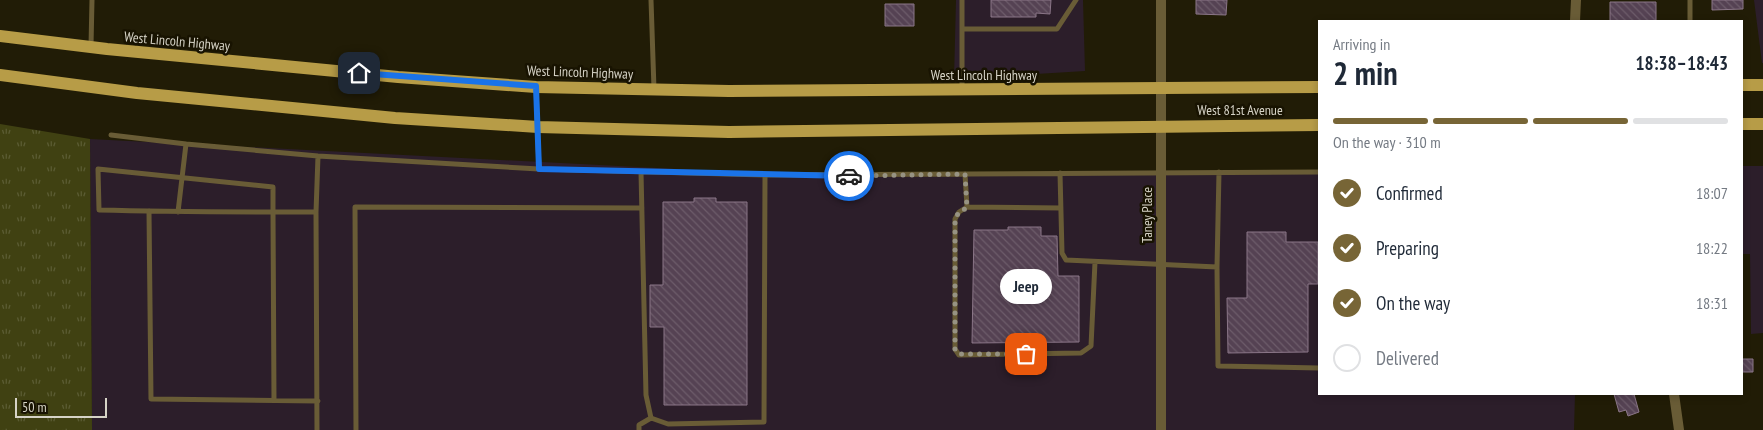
<!DOCTYPE html>
<html lang="en">
<head>
<meta charset="utf-8">
<style>
	:root { --surface:#fff; --page:#f2f2f3; --text:#1f2937; --muted:#747a83; --line:#e0e1e3; --accent:#776536 }
	body { margin:0; font-family:"PT Sans Narrow",sans-serif; background:var(--page); color:var(--text); height:100vh; display:flex; flex-direction:column; font-size:19px; white-space:nowrap }
	* { box-sizing:border-box; margin:0 }
	p { font-size:16px; color:var(--muted) }
	.icon { flex:none; width:28px; height:28px; fill:none; stroke:currentColor; stroke-width:2; stroke-linecap:round; stroke-linejoin:round }
	.map { position:relative; flex:1; overflow:hidden }
	.panel { position:absolute; left:1318px; top:20px; width:425px; height:375px; display:flex; flex-direction:column; background:var(--surface); border-radius:0px; box-shadow:0 2px 8px #0003 }
	.panel>* { flex:none }
	.scale { position:absolute; left:15px; bottom:12px; width:92px; box-sizing:border-box; padding-left:5px; border:2px solid #d6d3c6; border-top:0; font-size:14px; line-height:18px; white-space:nowrap; color:#d6d3c6; -webkit-text-stroke:4px #181301; paint-order:stroke }
	.pin { position:absolute; display:grid; place-items:center; width:42px; height:42px; color:#fff; margin:-21px; border-radius:10px; box-shadow:0 2px 8px #0006 }
	.courier { position:absolute; display:grid; place-items:center; width:50px; height:50px; margin:-25px; border:4px solid #1a73e8; border-radius:50%; background:#fff; color:#222; box-shadow:0 1px 6px #0007 }
	.bubble { position:absolute; height:35px; border-radius:18px; background:var(--surface); box-shadow:0 2px 8px #0003; font-size:16px; font-weight:700; line-height:35px; text-align:center }
	.headline em { font-style:normal; font-weight:700 }
	.headline div { display:flex; flex-direction:column-reverse }
	.headline { display:flex; align-items:center; justify-content:space-between; height:85px; padding:0 15px }
	h1 { font-size:32px; font-weight:700; line-height:38px }
	.bar { display:grid; grid-template-columns:repeat(4,1fr); gap:8px 5px; align-content:center; height:60px; padding:0 15px }
	.bar i { height:6px; border-radius:4px; background:var(--line) }
	.bar .active { background:var(--accent) }
	.bar p { grid-column:span 4 }
	ol { padding:0 15px; list-style:none }
	li { display:flex; align-items:center; gap:15px; height:55px }
	li p { margin-inline-start:auto }
	li .icon { padding:5px; border-radius:50%; background:var(--accent); color:#fff; stroke-width:4 }
	li:last-child { color:var(--muted) }
	li i { width:28px; height:28px; border:2px solid var(--line); border-radius:50% }
	.map>svg:first-child { display:block }
	.commercial { fill:#2c1e2a }
	.grass { fill:url(#grass-tufts) }
	.building { fill:url(#building-back-hatch); stroke:#8b7688 }
	.lines { fill:none; stroke-linecap:round; stroke-linejoin:round }
	.lane { stroke:#695c36; stroke-width:5 }
	.street { stroke:#695c36; stroke-width:10 }
	.primary { stroke:#b79c47; stroke-width:12 }
	.done { stroke:#979383; stroke-width:5; stroke-dasharray:0 9 }
	.route { stroke:#1a73e8; stroke-width:6 }
	.labels { text-anchor:middle; dominant-baseline:central; stroke-width:5; stroke-linejoin:round; paint-order:stroke }
	.street-label { font-size:14px; fill:#d6d3c6; stroke:#181301 }
</style>
</head>
<body>
<div class="map">
<svg width="1763" height="430" viewBox="0 0 1763 430">
	<defs>
		<pattern id="grass-tufts" width="24" height="20" patternUnits="userSpaceOnUse" patternTransform="scale(1.25)"><rect width="24" height="20" fill="#404112"/><path d="M3 7l-1-3M5 7V3M7 7l1-3M15 17l-1-3M17 17v-4M19 17l1-3" fill="none" stroke="#5b5c33"/></pattern>
		<pattern id="building-back-hatch" width="6" height="6" patternUnits="userSpaceOnUse" patternTransform="scale(1.25)"><rect width="6" height="6" fill="#554253"/><path d="M-1 5l2 2M0 0l6 6M5-1l2 2" fill="none" stroke="#6d5c6a"/></pattern>
	</defs>
	<rect width="100%" height="100%" fill="#211c06"/>
	<path class="commercial" d="M 956,0 L 1083,0 L 1085,71 L 954,79 Z
		M 1754,0 L 1763,0 L 1763,63 L 1762,63 Z
		M 90,139 L 815,176 L 1319,171 L 1319,394 L 1575,394 L 1574,430 L 92,430 Z
		M 1741,166 L 1763,166 L 1763,333 L 1751,334 L 1750,254 L 1741,254 Z"/>
	<path class="grass" d="M 0,124 L 90,139 L 92,430 L 0,430 Z"/>
	<path class="building" d="M 991,0 L 1051,0 L 1050,14 L 1036,13 L 1036,17 L 991,17 Z
		M 1196,0 L 1227,0 L 1226,15 L 1196,14 Z
		M 1712,0 L 1743,0 L 1743,9 L 1712,10 Z
		M 1610,2 L 1656,2 L 1656,21 L 1610,21 Z
		M 885,4 L 914,4 L 914,26 L 885,26 Z
		M 694,198 L 716,198 L 716,202 L 747,202 L 747,405 L 664,405 L 664,327 L 650,327 L 650,285 L 663,285 L 663,202 L 694,202 Z
		M 1008,227 L 1041,227 L 1041,236 L 1057,236 L 1058,276 L 1079,276 L 1079,342 L 972,343 L 974,230 L 1008,230 Z
		M 1247,232 L 1286,232 L 1286,242 L 1318,242 L 1318,284 L 1308,284 L 1308,352 L 1228,353 L 1227,298 L 1247,298 Z
		M 1741,359 L 1753,359 L 1753,372 L 1741,372 Z
		M 1614,394 L 1634,394 L 1639,412 L 1628,416 L 1626,410 L 1619,412 Z"/>
	<g class="lines">
		<path class="lane" d="M 651,0 L 654,89
			M 1690,21 L 1690,0
			M 963,29 L 1057,29 L 1076,0
			M 91,46 L 92,0
			M 536,87 L 539,169
			M 962,89 L 962,0
			M 111,135 L 186,144
			M 641,172 L 646,395 L 651,418 L 668,424 L 764,422 L 765,175
			M 1060,173 L 1062,253 L 1066,260 L 1217,267 L 1218,366 L 1319,368
			M 965,174 L 967,207 L 1061,208
			M 967,207 L 959,212 L 955,219 L 955,349 L 959,355 L 1081,353 L 1091,346 L 1095,262
			M 149,211 L 151,399 L 318,401
			M 178,212 L 186,144 L 318,156 L 539,169 L 765,175 L 1319,172
			M 1217,267 L 1219,172
			M 274,400 L 273,212 L 273,187 L 98,169 L 99,210 C 171,212 243,212 316,212
			M 317,430 L 316,212 L 318,156
			M 356,430 L 355,207 L 642,208
			M 639,430 L 639,425 L 651,418"/>
		<path class="street" d="M 1161,0 L 1161,430
			M 1575,21 L 1576,0
			M 1674,394 L 1679,430"/>
		<path class="primary" d="M 0,36 L 107,49 L 398,77 L 536,87 L 729,91 L 1319,87
			M 0,75 L 137,93 L 395,118 L 538,127 L 729,132 L 1319,125
			M 1741,85 L 1763,85
			M 1741,124 L 1763,124"/>
	</g>
	<g class="lines">
		<path class="done" d="M 849,176 L 965,174 L 967,208 L 959,212 L 955,219 L 955,349 L 959,354 L 1026,354"/>
		<path class="route" d="M 359,73 L 536,86 L 539,169 L 849,176"/>
	</g>
	<g class="labels">
		<g class="street-label">
			<text transform="translate(177 41) rotate(5)">West Lincoln Highway</text>
			<text transform="translate(580 72) rotate(2)">West Lincoln Highway</text>
			<text x="984" y="75">West Lincoln Highway</text>
			<text x="1240" y="110">West 81st Avenue</text>
			<text transform="translate(1147 215) rotate(-90)">Taney Place</text>
		</g>
	</g>
</svg>
<div class="scale">50 m</div>
<div class="pin" style="left:1026px;top:354px;background:#ea580c"><svg class="icon" aria-label="bag" viewBox="0 0 24 24"><path d="M5 8h14l-1 12H6zM9 8a3 3 0 0 1 6 0"/></svg></div>
<div class="pin" style="left:359px;top:73px;background:#1f2937"><svg class="icon" aria-label="home" viewBox="0 0 24 24"><path d="M3 11l9-7 9 7M6 9v11h12V9"/></svg></div>
<div class="courier" style="left:849px;top:176px"><svg class="icon" aria-label="car" viewBox="0 0 24 24"><path d="M5 17H2v-5l4-1 3-4h7l3 4 3 1v5h-3M9 17h6M6 11h13"/><circle cx="7" cy="17" r="2"/><circle cx="17" cy="17" r="2"/></svg></div>
<div class="bubble" style="left:1000px;top:269px;width:52px">Jeep</div>
<section class="panel">
<div class="headline"><div><h1>2 min</h1><p>Arriving in</p></div><em>18:38–18:43</em></div>
<div class="bar"><i class="active"></i><i class="active"></i><i class="active"></i><i></i><p>On the way · 310 m</p></div>
<ol>
<li><svg class="icon" aria-label="check" viewBox="0 0 24 24"><path d="M5 12l5 5 9-10"/></svg>Confirmed<p>18:07</p></li>
<li><svg class="icon" aria-label="check" viewBox="0 0 24 24"><path d="M5 12l5 5 9-10"/></svg>Preparing<p>18:22</p></li>
<li><svg class="icon" aria-label="check" viewBox="0 0 24 24"><path d="M5 12l5 5 9-10"/></svg>On the way<p>18:31</p></li>
<li><i></i>Delivered</li>
</ol>
</section>
</div>
</body>
</html>
